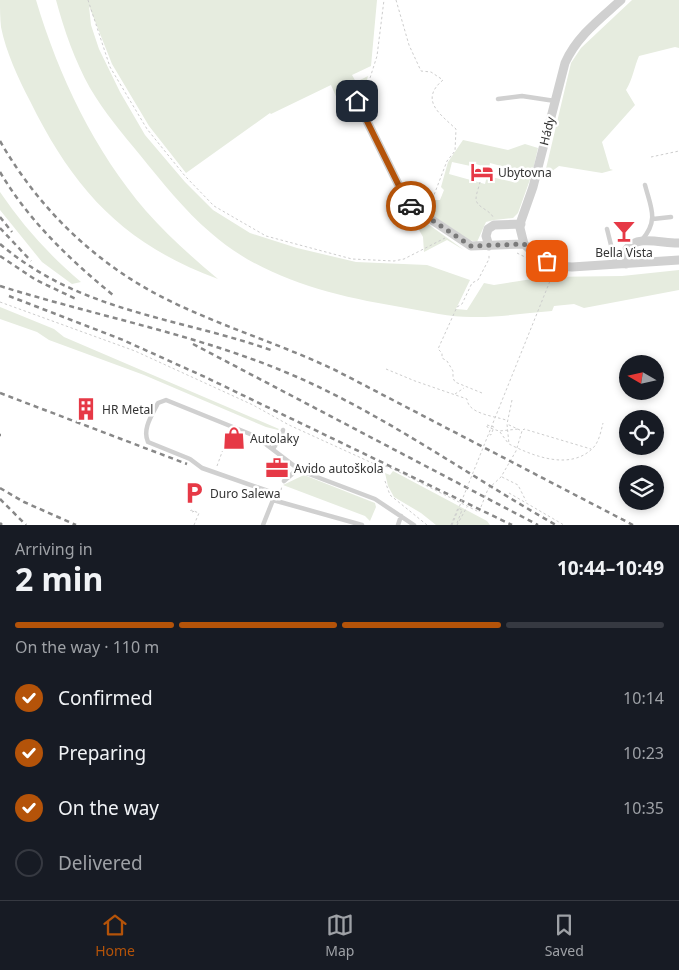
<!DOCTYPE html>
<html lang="en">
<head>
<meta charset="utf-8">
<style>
	:root { --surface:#171b24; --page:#242831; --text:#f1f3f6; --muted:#9ea1a6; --line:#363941; --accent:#b45309 }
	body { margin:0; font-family:"Noto Sans",sans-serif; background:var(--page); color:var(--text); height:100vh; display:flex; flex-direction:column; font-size:19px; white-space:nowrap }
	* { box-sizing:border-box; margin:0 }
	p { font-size:16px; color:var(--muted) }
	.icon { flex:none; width:28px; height:28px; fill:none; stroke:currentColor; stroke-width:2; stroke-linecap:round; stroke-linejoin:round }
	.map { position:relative; height:525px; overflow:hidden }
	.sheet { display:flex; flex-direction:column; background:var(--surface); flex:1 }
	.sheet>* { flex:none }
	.needle { width:32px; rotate:279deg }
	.buttons { position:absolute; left:619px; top:355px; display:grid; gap:10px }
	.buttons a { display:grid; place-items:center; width:45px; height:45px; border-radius:50%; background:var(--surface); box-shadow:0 2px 8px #0003; font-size:25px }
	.pin { position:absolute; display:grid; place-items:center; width:42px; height:42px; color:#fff; margin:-21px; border-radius:10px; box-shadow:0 2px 8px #0006 }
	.courier { position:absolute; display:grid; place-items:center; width:50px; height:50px; margin:-25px; border:4px solid #b45309; border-radius:50%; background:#fff; color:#222; box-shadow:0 1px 6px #0007 }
	.overview em { font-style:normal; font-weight:700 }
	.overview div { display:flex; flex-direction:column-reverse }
	.overview { display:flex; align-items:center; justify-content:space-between; height:85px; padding:0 15px }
	h1 { font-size:32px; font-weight:700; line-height:38px }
	.bar { display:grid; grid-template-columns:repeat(4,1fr); gap:8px 5px; align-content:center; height:60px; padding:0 15px }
	.bar i { height:6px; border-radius:4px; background:var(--line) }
	.bar .active { background:var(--accent) }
	.bar p { grid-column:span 4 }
	ol { padding:0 15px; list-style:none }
	li { display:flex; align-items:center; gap:15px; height:55px }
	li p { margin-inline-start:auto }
	li .icon { padding:5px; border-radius:50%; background:var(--accent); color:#fff; stroke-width:4 }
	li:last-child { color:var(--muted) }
	li i { width:28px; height:28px; border:2px solid var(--line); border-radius:50% }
	.tabs { display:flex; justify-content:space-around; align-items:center; height:70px; border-top:1px solid var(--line); background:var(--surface); font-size:14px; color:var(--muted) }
	.tabs a { display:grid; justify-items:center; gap:2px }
	.tabs .active { color:var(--accent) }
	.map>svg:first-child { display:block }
	.green { fill:#e6ecdf; fill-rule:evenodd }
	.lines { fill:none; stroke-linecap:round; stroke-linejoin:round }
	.path { stroke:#cdcdcd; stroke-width:1; stroke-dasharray:2.5 2.5; stroke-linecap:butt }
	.lane { stroke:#d0d0d0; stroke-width:4.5 }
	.street { stroke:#d0d0d0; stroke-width:9 }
	.rail { stroke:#888; stroke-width:2.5; stroke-dasharray:5 4; stroke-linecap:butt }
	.path-bridge { stroke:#cdcdcd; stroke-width:1; stroke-dasharray:2.5 2.5; stroke-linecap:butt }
	.done { stroke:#7a7a7a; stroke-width:5; stroke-dasharray:0 9 }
	.route { stroke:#b45309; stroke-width:6 }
	.labels { text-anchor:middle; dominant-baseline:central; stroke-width:5; stroke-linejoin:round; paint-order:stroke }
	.street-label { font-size:12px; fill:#333; stroke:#fff }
	.poi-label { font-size:12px; fill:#333; stroke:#fff; text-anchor:start }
</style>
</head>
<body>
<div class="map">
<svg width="679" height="525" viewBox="0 0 679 525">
	<rect width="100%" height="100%" fill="#fff"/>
	<path class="green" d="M 0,0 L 36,0 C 59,77 94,150 146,211 C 168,236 193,258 218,279 C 123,244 74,190 30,101 C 18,78 6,52 1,27 C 0,18 0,8 0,0 Z
		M 56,0 L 377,0 L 371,66 L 352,75 L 356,82 L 368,76 L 362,98 L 344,106 L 341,99 L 338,101 L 331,85 L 271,114 L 270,113 L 186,173 L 149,126 L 112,64 L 89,6 L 91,25 L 99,49 L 120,92 L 145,135 L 185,182 L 213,210 L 250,233 L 297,248 L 356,262 L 427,265 L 470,280 L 456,309 L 467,310 L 484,283 L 494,285 L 545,277 L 622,276 L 679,270 L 679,290 L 584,308 L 574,304 L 554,306 L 552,311 C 527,313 502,317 477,317 C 453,318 430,312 406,308 C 338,297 264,280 211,233 C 184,210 162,182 140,155 C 122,133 104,112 90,88 C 75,61 64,30 56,0 Z
		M 632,0 L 679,0 L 679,48 L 675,47 L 639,56 C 634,67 633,79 626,90 L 635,105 L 602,142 L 610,169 L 613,170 L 602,173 L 559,166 L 544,177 L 571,63 L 581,48 Z
		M 463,140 L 508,150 L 525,144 L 538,148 L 532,174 L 518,213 L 513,218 L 494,220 L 486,222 L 477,242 L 469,240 L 428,212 L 432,200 L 440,200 L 444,190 L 441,187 L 448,162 ZM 452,162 L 475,167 L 476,164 L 489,168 L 490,163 L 516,170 L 513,182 L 487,176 L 485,184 L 449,174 Z
		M 0,192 C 23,226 50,256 81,282 L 72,284 L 42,262 L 0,210 Z
		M 410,211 L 464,250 L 447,240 L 424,252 L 423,237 L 409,212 Z
		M 0,307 L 54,329 L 64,337 L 279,429 L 278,430 L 266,427 L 144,375 L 49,340 L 37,332 L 0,319 Z
		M 393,471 L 487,521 L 490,525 L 436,525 L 421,513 L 394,497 L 388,486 L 385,473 L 390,475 Z
		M 304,475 L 375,503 L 376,507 L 370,521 L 365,516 L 283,485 Z"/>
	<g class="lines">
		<path class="path" d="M 88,0 L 110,67 L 147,129 L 185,176 L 214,206 L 266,236 L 352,259 L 394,261 L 404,259 L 445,238
			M 396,0 L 409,45 L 421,71 L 431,72 L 443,80 C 419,100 440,114 456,129 L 455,151 L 447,161 L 429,208
			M 364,97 L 377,56 L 384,0
			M 651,157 L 679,151
			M 480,182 C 479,187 476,194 476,199 C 476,207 490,210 493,217
			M 517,253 L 527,258
			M 0,302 L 135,351 L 253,405 L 289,425 L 381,467 L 385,466 L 393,469 L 479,512 L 488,489 L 501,477 L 516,451 L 522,431 L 507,424
			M 386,369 L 415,381 L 467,399 C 468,414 494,416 506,420
			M 482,393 L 455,382 L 453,378 L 453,371 L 447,361 L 442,358 L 442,353 L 438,349 L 457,307 L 462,304 L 472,283 L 478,280 L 489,259 L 489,254
			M 455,394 L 464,388
			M 512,400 L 507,424 L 509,444 C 533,456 570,471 593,448 C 599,442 601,431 603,423
			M 487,425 L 494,427 L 491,435 L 489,434
			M 487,426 L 487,427 L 499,431 L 519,429
			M 523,430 L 524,429 L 591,449
			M 500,432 L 508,443
			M 217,466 L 229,433
			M 502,477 L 518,485 L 526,501
			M 385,481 L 390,495 L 427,525
			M 276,491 L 281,490 L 282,486
			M 509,493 L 564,525
			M 457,523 L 462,510
			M 194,525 L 199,513 L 191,510 L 190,511 L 193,512 L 194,511
			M 451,525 L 458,508 L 462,510
			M 457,525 L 467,507"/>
		<path class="lane" d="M 498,99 L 522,96 L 555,101
			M 653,219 L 671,217
			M 607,229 L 616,265
			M 642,240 C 659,220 651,208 645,185
			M 273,449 L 282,434 L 283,430
			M 284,481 L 298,469
			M 273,500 L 362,525
			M 263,525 L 273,500 L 271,492 L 202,468 L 190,459 L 148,442 C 142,429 152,415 158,403 L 166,400 L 255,436 L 301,471 L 375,499 L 414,525
			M 398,525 L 401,516"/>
		<path class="street" d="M 621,0 C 600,19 577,36 565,63 L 533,187 L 521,221 L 520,228 L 524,244 L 538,257 L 556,266 L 572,267 L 679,260
			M 357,101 L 405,198 L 411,206 L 471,246 L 524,244
			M 489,246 L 486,236 L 488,229 L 494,225 L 521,224
			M 626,264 L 627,249 C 637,234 664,244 679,243"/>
		<path class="rail" d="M 0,141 C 40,211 99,267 172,302 C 226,328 283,345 337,371 L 633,525
			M 0,172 C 29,221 69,259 113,295
			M 0,217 L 12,232
			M 0,228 L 31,261
			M 0,244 C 80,312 176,317 271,350
			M 0,256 L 36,280 L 76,299
			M 0,286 C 99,317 201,335 297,377 C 388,417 469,476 556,525
			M 9,296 L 123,340 L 205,377 L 512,525
			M 193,344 L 538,525
			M 0,393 L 187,464
			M 0,435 L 1,435
			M 0,488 L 24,502 L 76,525
			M 0,499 L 26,525
			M 0,523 L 2,525"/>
		<path class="path-bridge" d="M 452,525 L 552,276"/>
	</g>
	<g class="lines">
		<path class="done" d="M 411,206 L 471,246 L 524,244 L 538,257 L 547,261"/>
		<path class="route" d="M 357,101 L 405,198 L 411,206"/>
	</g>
	<defs>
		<symbol id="hotel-bare" viewBox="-9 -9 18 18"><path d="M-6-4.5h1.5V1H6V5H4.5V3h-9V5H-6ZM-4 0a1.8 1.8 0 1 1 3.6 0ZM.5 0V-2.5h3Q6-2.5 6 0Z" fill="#e63946" stroke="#fff" stroke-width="2.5" paint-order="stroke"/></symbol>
		<symbol id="bar-bare" viewBox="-9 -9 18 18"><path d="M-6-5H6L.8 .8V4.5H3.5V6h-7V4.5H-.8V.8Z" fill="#e63946" stroke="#fff" stroke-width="2.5" paint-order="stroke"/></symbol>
		<symbol id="building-bare" viewBox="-9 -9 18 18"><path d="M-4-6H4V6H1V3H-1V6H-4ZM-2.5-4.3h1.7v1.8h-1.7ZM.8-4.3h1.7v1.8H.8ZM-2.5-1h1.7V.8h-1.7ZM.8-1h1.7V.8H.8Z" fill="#e63946" stroke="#fff" stroke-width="2.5" paint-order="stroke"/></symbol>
		<symbol id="shop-bare" viewBox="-9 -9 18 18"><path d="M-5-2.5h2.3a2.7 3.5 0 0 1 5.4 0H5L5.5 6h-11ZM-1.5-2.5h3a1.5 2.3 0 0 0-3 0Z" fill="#e63946" stroke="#fff" stroke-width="2.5" paint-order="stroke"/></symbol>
		<symbol id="office-bare" viewBox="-9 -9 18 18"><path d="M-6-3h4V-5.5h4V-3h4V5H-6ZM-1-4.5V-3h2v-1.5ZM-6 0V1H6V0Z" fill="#e63946" stroke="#fff" stroke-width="2.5" paint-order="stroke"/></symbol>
		<symbol id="parking-bare" viewBox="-9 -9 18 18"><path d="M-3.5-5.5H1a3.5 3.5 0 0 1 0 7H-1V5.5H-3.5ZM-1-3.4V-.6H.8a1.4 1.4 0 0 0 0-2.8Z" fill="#e63946" stroke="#fff" stroke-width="2.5" paint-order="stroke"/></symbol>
	</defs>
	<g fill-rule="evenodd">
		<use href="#hotel-bare" x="466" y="156" width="32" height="32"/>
		<use href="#bar-bare" x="608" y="215" width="32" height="32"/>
		<use href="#building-bare" x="70" y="393" width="32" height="32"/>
		<use href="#shop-bare" x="218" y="422" width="32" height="32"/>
		<use href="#office-bare" x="261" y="452" width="32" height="32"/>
		<use href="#parking-bare" x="178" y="477" width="32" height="32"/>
	</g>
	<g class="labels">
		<g class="street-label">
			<text transform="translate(547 131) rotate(-76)">Hády</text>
		</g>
		<g class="poi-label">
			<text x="498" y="172">Ubytovna</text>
			<text x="624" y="252" text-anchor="middle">Bella Vista</text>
			<text x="102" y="409">HR Metal</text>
			<text x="250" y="438">Autolaky</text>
			<text x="294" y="468">Avido autoškola</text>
			<text x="210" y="493">Duro Salewa</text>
		</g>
	</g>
</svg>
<div class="buttons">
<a><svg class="needle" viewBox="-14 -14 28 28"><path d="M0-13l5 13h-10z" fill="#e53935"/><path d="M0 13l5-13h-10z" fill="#9ea1a6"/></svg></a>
<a><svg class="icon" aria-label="locate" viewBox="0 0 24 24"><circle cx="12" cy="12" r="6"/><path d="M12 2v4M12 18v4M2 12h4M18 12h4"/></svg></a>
<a><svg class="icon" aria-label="layers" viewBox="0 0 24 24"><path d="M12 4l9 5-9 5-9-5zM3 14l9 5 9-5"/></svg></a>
</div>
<div class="pin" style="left:547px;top:261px;background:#ea580c"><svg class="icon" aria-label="bag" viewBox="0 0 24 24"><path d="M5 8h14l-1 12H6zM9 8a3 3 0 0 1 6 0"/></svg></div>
<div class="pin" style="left:357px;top:101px;background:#1f2937"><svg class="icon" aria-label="home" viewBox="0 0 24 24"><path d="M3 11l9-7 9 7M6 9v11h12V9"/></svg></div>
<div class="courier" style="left:411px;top:206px"><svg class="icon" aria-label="car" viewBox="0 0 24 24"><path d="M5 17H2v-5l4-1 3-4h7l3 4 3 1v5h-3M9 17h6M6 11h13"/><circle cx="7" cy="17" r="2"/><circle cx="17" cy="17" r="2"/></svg></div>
</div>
<section class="sheet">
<div class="overview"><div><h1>2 min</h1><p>Arriving in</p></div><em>10:44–10:49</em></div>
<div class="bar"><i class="active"></i><i class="active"></i><i class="active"></i><i></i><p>On the way · 110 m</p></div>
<ol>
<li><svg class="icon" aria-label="check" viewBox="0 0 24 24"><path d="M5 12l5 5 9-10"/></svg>Confirmed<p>10:14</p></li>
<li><svg class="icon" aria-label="check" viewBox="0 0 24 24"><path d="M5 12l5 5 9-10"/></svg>Preparing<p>10:23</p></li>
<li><svg class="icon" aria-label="check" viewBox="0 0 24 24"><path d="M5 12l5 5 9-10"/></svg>On the way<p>10:35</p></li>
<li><i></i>Delivered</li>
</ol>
</section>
<nav class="tabs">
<a class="active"><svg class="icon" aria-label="home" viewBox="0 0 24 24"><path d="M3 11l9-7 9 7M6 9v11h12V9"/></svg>Home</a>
<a><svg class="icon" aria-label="map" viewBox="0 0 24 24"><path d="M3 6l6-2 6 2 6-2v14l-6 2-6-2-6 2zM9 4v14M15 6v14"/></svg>Map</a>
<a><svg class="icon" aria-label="saved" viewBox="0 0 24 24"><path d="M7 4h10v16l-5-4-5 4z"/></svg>Saved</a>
</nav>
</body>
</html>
